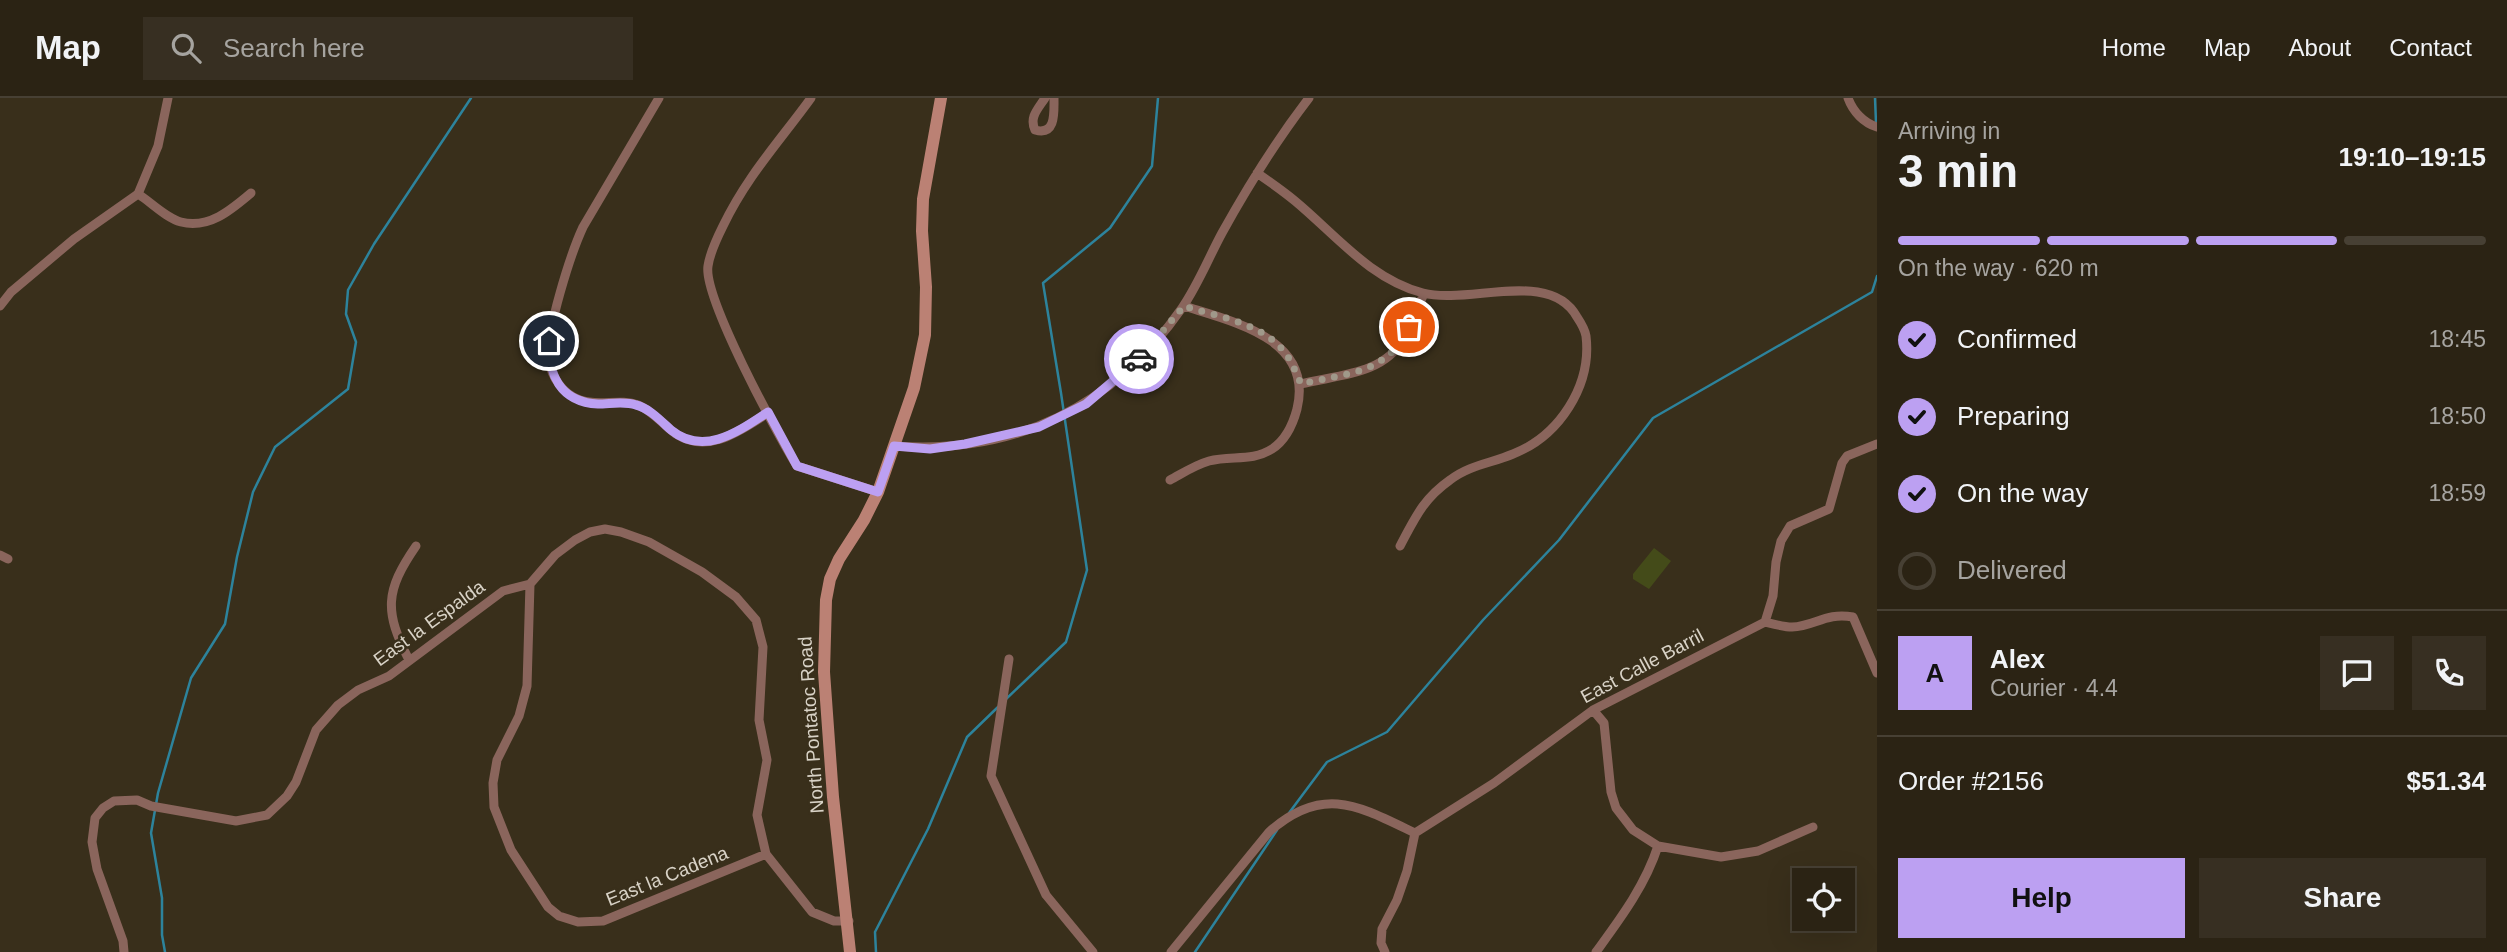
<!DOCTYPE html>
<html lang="en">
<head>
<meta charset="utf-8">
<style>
	:root { --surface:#2b2314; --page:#372f22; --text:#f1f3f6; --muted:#a6a4a0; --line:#474034; --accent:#bca0f2 }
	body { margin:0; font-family:Helvetica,sans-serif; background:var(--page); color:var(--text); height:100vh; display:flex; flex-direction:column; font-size:26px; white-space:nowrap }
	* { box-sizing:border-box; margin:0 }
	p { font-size:23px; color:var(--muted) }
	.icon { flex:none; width:38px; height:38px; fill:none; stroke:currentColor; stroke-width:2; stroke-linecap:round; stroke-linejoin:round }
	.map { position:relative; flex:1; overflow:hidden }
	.panel { display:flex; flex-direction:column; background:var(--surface); width:630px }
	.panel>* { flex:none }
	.fabs { position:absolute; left:1792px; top:770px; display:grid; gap:14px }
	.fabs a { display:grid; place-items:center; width:63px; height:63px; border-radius:0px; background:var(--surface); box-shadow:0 7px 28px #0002,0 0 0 2px var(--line); font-size:35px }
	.pin { position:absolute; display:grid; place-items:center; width:60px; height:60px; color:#fff; margin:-30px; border:4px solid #fff; border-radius:50%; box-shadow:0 2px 7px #0007 }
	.courier { position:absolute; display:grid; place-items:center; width:70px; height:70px; margin:-35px; border:5px solid #bca0f2; border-radius:50%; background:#fff; color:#222; box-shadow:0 2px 9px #0007 }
	.headline em { font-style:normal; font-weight:700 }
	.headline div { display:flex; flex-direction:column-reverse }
	.headline { display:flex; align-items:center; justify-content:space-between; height:119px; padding:0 21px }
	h1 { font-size:46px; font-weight:700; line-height:52px }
	.bar { display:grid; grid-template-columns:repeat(4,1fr); gap:10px 7px; align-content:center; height:84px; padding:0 21px }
	.bar i { height:9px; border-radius:5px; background:var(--line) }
	.bar .selected { background:var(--accent) }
	.bar p { grid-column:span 4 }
	.line { display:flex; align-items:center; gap:18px; padding:0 21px; border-top:2px solid var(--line) }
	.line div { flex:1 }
	.round { display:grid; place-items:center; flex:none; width:74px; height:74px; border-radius:0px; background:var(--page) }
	ol { padding:0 21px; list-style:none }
	li { display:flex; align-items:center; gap:21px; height:77px }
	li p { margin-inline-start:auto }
	li .icon { padding:7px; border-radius:50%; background:var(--accent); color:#111; stroke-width:4 }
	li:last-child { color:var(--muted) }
	li i { width:38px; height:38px; border:4px solid var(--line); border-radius:50% }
	.button { display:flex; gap:14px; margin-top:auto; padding:14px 21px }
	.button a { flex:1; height:80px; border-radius:0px; background:var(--accent); color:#111; font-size:28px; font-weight:700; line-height:80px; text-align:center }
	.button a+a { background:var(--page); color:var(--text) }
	header { display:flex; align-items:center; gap:42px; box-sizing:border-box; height:98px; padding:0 35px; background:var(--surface); border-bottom:2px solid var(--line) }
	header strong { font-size:33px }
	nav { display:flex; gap:38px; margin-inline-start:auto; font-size:24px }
	.search { width:490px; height:63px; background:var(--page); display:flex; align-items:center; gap:18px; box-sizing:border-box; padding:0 24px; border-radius:0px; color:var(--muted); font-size:26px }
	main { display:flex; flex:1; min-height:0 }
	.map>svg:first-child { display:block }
	.green { fill:#444b19 }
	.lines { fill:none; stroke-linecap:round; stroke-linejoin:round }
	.stream { stroke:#2d839c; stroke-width:2.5 }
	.street { stroke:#8a655c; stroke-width:9 }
	.secondary { stroke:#bb8174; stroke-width:12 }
	.done { stroke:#a0998a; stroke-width:7; stroke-dasharray:0 12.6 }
	.route { stroke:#bca0f2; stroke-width:9 }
	.labels { text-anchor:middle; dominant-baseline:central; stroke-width:5; stroke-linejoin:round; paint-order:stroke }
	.street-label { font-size:19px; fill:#d8d2c6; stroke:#392f1b }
</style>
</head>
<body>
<header>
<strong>Map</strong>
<div class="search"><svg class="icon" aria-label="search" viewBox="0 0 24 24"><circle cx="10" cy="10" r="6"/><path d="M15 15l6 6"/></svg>Search here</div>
<nav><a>Home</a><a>Map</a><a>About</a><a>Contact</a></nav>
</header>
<main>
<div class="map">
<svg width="1877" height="854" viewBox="0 0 1877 854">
	<rect width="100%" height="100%" fill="#392f1b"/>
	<path class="green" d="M 1654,450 L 1671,463 L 1649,491 L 1633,481 L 1633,476 Z"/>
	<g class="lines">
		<path class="stream" d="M 1875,0 L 1876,25
			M 1005,602 L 1066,544 L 1087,472 L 1061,295 L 1043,185 L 1110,130 L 1152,68 L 1158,0
			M 1289,715 L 1327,664 L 1387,634 L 1483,522 L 1559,442 L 1653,320 L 1872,194 L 1877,178
			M 165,854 L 162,837 L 162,800 L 151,735 L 158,695 L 191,580 L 225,526 L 237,459 L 253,394 L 275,349 L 348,291 L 356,244 L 346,216 L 348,192 L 374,146 L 471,0
			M 876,854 L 875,834 L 928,731 L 967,639 L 998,609
			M 1195,854 L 1277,732"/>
		<path class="street" d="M 659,0 L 583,129 C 571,155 545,235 549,262 C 551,279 563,296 580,302 C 598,309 620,300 638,307 C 653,313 663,327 676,336 C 709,357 741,332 768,315
			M 811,0 C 779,44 747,78 723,128 C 717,140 710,154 708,168 C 703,199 777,336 797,368 L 878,394
			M 1045,0 C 1038,11 1029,19 1035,32 C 1056,38 1054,15 1054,0
			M 1848,0 C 1853,14 1864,25 1877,29
			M 1257,75 C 1270,84 1283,93 1295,103 C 1336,137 1370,181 1423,195 C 1469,207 1550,170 1577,219 C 1581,225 1585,232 1586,238 C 1592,288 1559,338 1513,356 C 1492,365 1469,367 1450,382 C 1423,401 1415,420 1400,448
			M 138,96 C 151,104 166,120 181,124 C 209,131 231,112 251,95
			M 0,208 L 11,194 L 74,141 L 138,96 L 158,48 L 168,0
			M 1301,286 C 1336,277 1384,277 1403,241 C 1411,227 1417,210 1424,196
			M 894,348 C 1015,357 1113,309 1182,210 C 1198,187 1209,159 1222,135 C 1248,88 1276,43 1309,0
			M 1170,382 C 1183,375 1195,367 1209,363 C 1231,357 1252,364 1272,351 C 1286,342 1293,326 1297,311 C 1314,241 1234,224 1184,208
			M 0,457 L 8,461
			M 530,486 L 527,588 L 519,618 L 497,662 L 493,685 L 494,709 L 511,752 L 548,809 L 559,818 L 578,824 L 603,823 L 766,756
			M 1765,524 L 1773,498 L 1776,464 L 1781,443 L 1790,428 L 1829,411 L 1842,365 L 1847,358 L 1877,346
			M 1009,561 L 991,678 L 1046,797 L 1093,854
			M 409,562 C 384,513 385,493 416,448
			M 1593,612 L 1604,625 L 1611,694 L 1616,710 L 1633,732 L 1658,748 L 1721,759 L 1758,753 L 1813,729
			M 1415,735 L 1494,685 L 1593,612 L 1765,524 C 1773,526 1784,529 1792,529 C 1815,528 1826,514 1853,519 L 1877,575
			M 124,854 L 123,843 L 97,771 L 92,744 L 95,720 L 103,710 L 114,703 L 137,702 L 151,708 L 236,723 L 267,717 L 287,698 L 296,684 L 316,632 L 338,607 L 358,592 L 389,578 L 503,493 L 530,486 L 555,457 L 575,442 L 590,434 L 605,431 L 621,434 L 649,444 L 702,474 L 736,499 L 756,522 L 763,549 L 759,622 L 767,662 L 757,717 L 766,756 L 812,814 L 834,823 L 849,823
			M 1171,854 L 1269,734 C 1323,686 1359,708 1415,735 L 1407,773 L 1397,802 L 1382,831 L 1381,845 L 1385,854
			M 1596,854 C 1620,821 1645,788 1658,748"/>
		<path class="secondary" d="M 850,854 L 833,699 L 824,574 L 826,502 L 830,481 L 839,461 L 864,422 L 878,394 L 914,290 L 925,237 L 926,189 L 922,133 L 923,101 L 941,0"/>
	</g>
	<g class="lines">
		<path class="done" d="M 1139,261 L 1184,208 C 1215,218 1256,224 1279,248 C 1290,258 1295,273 1301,286 C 1345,275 1387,277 1409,229"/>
		<path class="route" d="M 549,243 C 548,276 560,304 598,306 C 610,306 625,303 636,307 C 649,310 661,323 671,332 C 704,359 739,333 768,314 L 797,368 L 878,394 L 894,348 L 930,351 L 965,346 L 1039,329 L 1086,306 L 1139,261"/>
	</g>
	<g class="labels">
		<g class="street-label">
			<text transform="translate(429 525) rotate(-36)">East la Espalda</text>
			<text transform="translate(1642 568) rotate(-28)">East Calle Barril</text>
			<text transform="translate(811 627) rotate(-94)">North Pontatoc Road</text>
			<text transform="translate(667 778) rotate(-22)">East la Cadena</text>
		</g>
	</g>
</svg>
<div class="fabs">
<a><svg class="icon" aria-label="locate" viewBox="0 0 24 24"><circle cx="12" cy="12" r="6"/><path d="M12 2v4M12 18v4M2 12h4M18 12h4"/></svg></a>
</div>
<div class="pin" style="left:1409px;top:229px;background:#ea580c"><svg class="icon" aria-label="bag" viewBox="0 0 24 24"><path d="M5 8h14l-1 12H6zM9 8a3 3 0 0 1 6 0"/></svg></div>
<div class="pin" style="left:549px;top:243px;background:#1f2937"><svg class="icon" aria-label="home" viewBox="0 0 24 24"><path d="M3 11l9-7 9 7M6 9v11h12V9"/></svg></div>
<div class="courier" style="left:1139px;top:261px"><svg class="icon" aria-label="car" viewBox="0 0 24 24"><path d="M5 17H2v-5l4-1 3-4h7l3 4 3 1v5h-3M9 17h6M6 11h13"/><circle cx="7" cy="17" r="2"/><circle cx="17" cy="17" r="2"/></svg></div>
</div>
<section class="panel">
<div class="headline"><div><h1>3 min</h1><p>Arriving in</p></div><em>19:10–19:15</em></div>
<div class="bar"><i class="selected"></i><i class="selected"></i><i class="selected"></i><i></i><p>On the way · 620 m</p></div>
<ol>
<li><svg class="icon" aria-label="check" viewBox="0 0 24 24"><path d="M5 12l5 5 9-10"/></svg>Confirmed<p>18:45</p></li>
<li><svg class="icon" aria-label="check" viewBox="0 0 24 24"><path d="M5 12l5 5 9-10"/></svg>Preparing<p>18:50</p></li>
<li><svg class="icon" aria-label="check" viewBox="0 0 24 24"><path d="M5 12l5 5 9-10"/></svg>On the way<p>18:59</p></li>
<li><i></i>Delivered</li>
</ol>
<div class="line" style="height:126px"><b class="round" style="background:var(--accent);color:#111">A</b><div><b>Alex</b><p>Courier · 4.4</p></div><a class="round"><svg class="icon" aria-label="chat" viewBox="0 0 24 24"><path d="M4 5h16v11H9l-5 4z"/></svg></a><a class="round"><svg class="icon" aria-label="phone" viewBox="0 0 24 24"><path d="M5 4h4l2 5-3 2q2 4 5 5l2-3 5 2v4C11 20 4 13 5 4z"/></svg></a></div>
<div class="line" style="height:91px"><div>Order #2156</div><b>$51.34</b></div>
<div class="button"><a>Help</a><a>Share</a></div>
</section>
</main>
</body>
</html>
